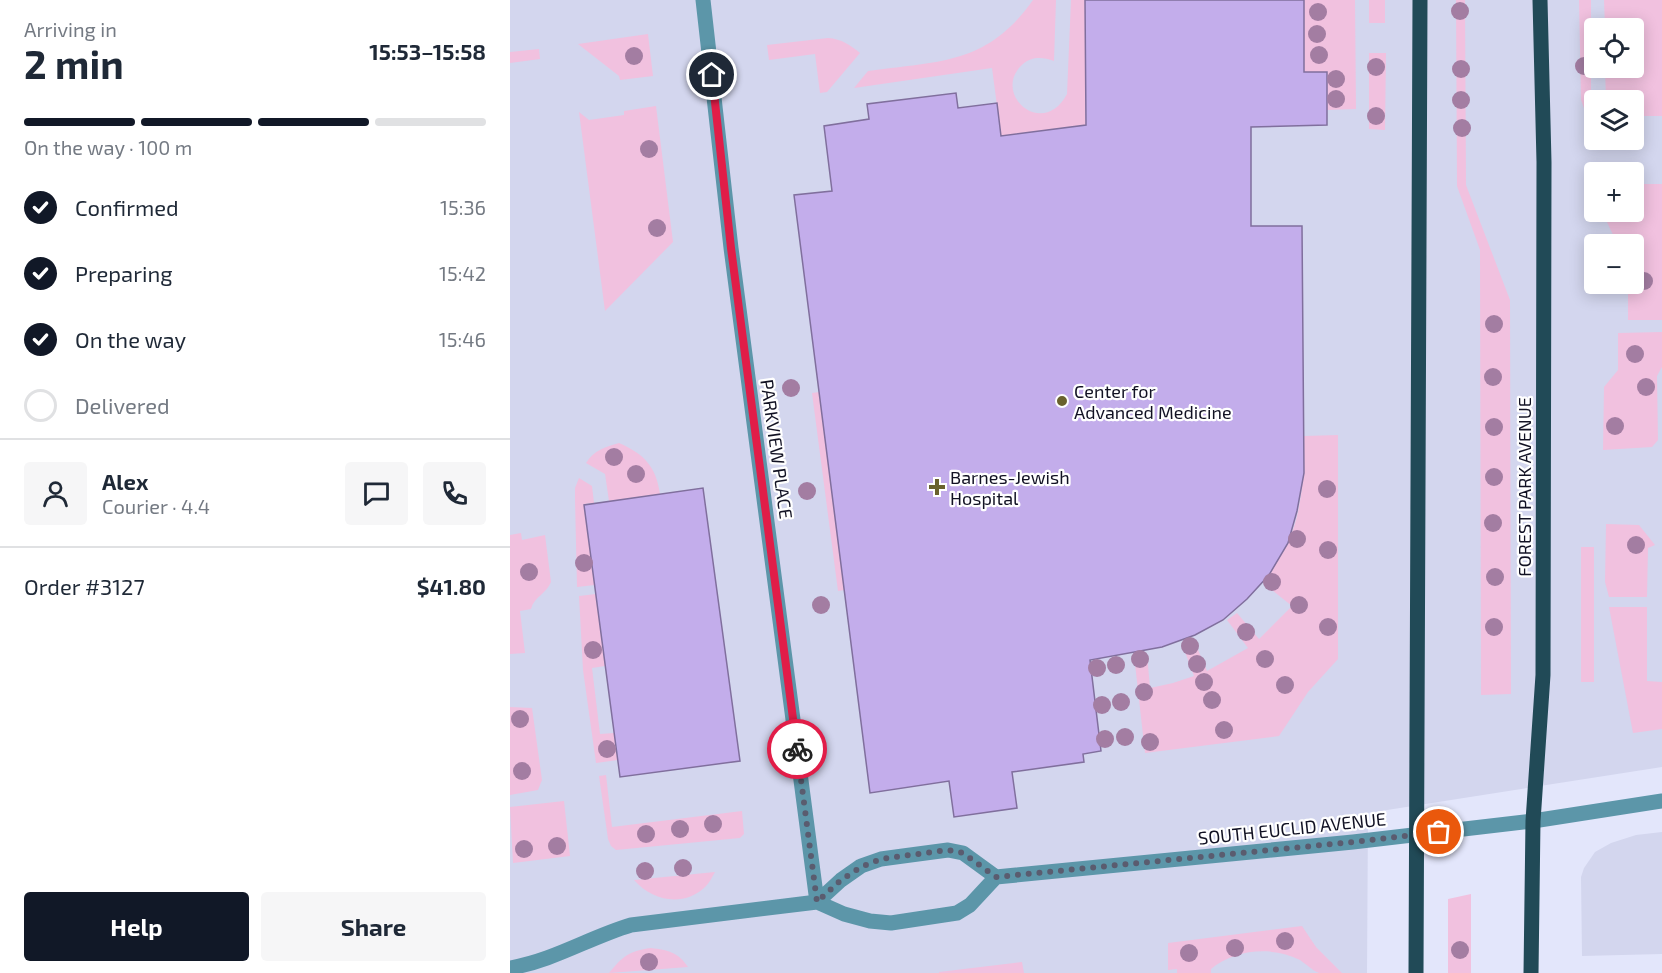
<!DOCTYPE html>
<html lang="en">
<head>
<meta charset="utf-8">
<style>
	:root { --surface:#fff; --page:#f6f6f7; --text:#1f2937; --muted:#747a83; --line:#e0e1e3; --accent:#111827 }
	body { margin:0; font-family:"Exo 2",sans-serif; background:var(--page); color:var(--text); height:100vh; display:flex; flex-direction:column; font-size:22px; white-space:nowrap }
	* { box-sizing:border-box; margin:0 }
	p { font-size:20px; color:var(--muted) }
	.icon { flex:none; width:33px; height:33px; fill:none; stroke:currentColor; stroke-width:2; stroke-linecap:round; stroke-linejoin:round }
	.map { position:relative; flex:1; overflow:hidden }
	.side { display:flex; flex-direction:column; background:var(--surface); width:510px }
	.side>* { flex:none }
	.tools { position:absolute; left:1074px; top:18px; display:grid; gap:12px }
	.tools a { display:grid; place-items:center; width:60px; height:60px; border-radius:6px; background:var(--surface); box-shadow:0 3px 15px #0003; font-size:30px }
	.pin { position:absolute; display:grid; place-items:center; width:51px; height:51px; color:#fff; margin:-26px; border:3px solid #fff; border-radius:50%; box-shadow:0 2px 6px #0007 }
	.courier { position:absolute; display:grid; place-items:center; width:60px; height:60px; margin:-30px; border:4px solid #e11d48; border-radius:50%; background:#fff; color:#222; box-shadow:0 2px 8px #0007 }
	.headline em { font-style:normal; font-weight:700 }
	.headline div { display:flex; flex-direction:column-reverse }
	.headline { display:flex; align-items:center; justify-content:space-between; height:102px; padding:0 24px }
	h1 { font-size:39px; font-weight:700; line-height:45px }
	.bar { display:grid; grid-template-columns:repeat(4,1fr); gap:9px 6px; align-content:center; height:72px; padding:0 24px }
	.bar i { height:8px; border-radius:4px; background:var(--line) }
	.bar .on { background:var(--accent) }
	.bar p { grid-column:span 4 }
	.line { display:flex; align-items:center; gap:15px; padding:0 24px; border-top:2px solid var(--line) }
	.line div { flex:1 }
	.round { display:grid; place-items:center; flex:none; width:63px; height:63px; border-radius:6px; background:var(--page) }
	ol { padding:0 24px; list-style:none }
	li { display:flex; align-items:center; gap:18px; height:66px }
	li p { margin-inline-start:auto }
	li .icon { padding:6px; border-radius:50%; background:var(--accent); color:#fff; stroke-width:4 }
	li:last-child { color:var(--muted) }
	li i { width:33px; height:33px; border:3px solid var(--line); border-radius:50% }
	.action { display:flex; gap:12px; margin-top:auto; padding:12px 24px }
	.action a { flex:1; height:69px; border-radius:6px; background:var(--accent); color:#fff; font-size:24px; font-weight:700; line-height:69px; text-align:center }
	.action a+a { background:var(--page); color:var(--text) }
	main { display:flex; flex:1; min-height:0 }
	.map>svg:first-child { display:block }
	.built { fill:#d3d6ee; fill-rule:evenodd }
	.green { fill:#f1c1df }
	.building { fill:#c3adeb; stroke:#806f9d; stroke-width:1.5 }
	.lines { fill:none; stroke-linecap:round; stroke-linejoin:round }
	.minor { stroke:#5c96a9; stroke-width:15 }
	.major { stroke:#214a57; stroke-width:15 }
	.tree { fill:#a37da2 }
	.done { stroke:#5a5c6f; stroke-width:6; stroke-dasharray:0 10.8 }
	.route { stroke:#e11d48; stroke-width:8 }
	.poi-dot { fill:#69612d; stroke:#fff; stroke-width:2 }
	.labels { text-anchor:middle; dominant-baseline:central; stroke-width:4.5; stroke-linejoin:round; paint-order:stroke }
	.poi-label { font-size:18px; fill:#111123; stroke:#fff; text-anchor:start }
	.street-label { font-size:18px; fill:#111123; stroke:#fff }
</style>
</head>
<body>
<main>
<section class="side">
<div class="headline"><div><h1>2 min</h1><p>Arriving in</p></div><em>15:53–15:58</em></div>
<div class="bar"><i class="on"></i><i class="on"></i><i class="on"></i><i></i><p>On the way · 100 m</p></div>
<ol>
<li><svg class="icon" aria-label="check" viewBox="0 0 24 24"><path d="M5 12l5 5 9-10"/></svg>Confirmed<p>15:36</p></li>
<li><svg class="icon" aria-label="check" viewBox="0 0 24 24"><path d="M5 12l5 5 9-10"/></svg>Preparing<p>15:42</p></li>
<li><svg class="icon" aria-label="check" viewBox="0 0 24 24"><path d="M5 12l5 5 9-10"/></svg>On the way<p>15:46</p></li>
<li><i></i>Delivered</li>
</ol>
<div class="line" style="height:108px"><a class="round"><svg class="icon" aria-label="person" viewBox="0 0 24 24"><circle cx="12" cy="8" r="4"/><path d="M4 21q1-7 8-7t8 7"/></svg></a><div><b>Alex</b><p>Courier · 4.4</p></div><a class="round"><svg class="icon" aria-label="chat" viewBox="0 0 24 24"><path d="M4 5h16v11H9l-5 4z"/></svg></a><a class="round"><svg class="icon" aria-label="phone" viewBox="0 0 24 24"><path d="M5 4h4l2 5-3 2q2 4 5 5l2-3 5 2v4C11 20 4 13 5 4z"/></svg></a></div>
<div class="line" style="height:78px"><div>Order #3127</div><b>$41.80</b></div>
<div class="action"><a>Help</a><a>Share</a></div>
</section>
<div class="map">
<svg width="1152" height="973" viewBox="0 0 1152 973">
	<rect width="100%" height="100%" fill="#e3e6fb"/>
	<path class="built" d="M 0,0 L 1152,0 L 1152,767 L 858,813 L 857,973 L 0,973 ZM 1084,28 L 1124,28 L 1124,68 L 1084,68 ZM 1084,100 L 1124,100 L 1124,140 L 1084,140 ZM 1084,172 L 1124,172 L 1124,212 L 1084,212 ZM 1084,244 L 1124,244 L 1124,284 L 1084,284 Z
		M 1152,832 L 1152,954 L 1072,956 L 1071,877 L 1074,868 L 1085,852 L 1101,843 L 1126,835 Z"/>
	<path class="green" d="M 523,0 L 546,0 L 544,61 C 533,57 522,56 513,64 C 480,93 533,140 557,94 L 561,0 L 575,0 L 576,125 L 491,136 L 482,68 L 344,88 L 358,71 C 430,61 477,65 523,0 Z
		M 794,0 L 845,0 L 846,109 L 817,110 L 794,72 Z
		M 859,0 L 875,0 L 875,23 L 859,23 Z
		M 946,0 L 955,0 L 956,185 L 1000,300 L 1001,694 L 971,695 L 970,250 L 947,186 Z
		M 1069,0 L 1081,0 L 1081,117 L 1075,111 L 1071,100 Z
		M 1094,0 L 1152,0 L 1152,116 L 1124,116 L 1124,100 L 1096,100 L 1095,68 L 1124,68 L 1124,28 L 1095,28 Z
		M 138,34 L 143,76 L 110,80 L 109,76 L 68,44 Z
		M 318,38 C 332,39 340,45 350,53 L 317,92 L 310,93 L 305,54 L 259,60 L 257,45 Z
		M 29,49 L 30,59 L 0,63 L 0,52 Z
		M 859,53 L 876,53 L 875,130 L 859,129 Z
		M 146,106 L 163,242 L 95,311 L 69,112 L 79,120 L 114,115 L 114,111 Z
		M 1124,184 L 1152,184 L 1152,320 L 1118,320 L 1118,284 L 1124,284 L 1124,244 L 1106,244 C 1104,232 1095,224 1095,212 L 1124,212 Z
		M 1152,332 L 1152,367 L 1147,376 L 1148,440 L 1142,447 L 1093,450 L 1094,387 L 1108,370 L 1108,333 Z
		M 309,392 L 335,590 L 328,591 L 302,393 Z
		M 828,435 L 828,659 L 798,692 L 769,736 L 635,753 L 624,655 L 637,654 L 640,688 L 663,683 L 684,676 L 672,644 L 683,638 L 697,671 L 738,648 L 717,620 L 727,613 L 749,639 L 782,606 L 752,582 C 760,569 772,556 778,542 C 793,510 794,471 794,436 Z
		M 109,443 C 134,454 146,466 150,494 L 99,501 L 95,474 L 76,463 C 84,450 95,447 109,443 Z
		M 69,478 L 82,486 L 84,503 L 74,504 L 85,585 L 67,587 L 65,499 L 65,488 Z
		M 1096,524 L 1129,525 L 1145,545 L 1138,548 L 1137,597 L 1099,597 L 1095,582 Z
		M 11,533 L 12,540 L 35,535 L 41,582 C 37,593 24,597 21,609 L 10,611 L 15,653 L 0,654 L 0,535 Z
		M 1071,547 L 1084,547 L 1084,682 L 1071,682 Z
		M 86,594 L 95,666 L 82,668 L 90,734 L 104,733 L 108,760 L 86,763 L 73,670 L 69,596 Z
		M 1137,607 L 1137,681 L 1152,682 L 1152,729 L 1123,733 L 1099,607 Z
		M 0,707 L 22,708 L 32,780 L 28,790 L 0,795 Z
		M 96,775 L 102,827 L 232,811 L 234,834 L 230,838 L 106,850 L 101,846 L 98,839 L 89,776 Z
		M 54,801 L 60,856 L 3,863 L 0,807 Z
		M 205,872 C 202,877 199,884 194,888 C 173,907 142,901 124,880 Z
		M 961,894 L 961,973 L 938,973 L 938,899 Z
		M 792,926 L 806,947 L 832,973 C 825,973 816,973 809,973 C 803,971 796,964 790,960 C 763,946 725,949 701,969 L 701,973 L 667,973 L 667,969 L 658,970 L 658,943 Z
		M 141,948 C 158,950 168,952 178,967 L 99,973 C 113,956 119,951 141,948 Z
		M 512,962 L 514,973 L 429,973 L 429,972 Z"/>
	<path class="building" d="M 575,0 L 794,0 L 794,72 L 817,72 L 817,125 L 741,127 L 741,226 L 792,226 L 794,473 L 787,511 L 778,543 L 759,575 L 737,599 L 713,620 L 685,635 L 652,647 L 580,660 L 591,751 L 573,754 L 574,762 L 502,772 L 507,808 L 444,817 L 439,781 L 360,793 L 284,195 L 322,191 L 314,126 L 359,119 L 357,104 L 446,93 L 448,108 L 487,103 L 491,136 L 576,125 Z
		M 193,488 L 230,761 L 110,777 L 74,505 Z"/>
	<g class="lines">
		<path class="minor" d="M 193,0 L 221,248 L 307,902
			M 307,902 L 331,880 L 351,866 L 371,859 L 393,856 L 438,850 L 453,853 L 486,877 L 843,842 L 1023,821 L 1152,801
			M 307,902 L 334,914 L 360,921 L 381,923 L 447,913 L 460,905 L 486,877
			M 0,968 C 45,960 78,938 121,925 L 307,902"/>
		<path class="major" d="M 906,973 L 910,0
			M 1021,973 L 1023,821 L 1033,675 L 1034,162 L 1030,0"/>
	</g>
	<g class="tree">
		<circle cx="950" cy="11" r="9"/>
		<circle cx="808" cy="12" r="9"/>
		<circle cx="807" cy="34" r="9"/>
		<circle cx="809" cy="55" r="9"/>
		<circle cx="124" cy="56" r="9"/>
		<circle cx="1074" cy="66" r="9"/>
		<circle cx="866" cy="67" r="9"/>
		<circle cx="951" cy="69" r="9"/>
		<circle cx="826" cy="79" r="9"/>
		<circle cx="826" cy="99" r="9"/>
		<circle cx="951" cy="100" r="9"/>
		<circle cx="866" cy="116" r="9"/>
		<circle cx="952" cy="128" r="9"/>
		<circle cx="139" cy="149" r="9"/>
		<circle cx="147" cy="228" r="9"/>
		<circle cx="1134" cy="281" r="9"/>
		<circle cx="984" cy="324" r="9"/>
		<circle cx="1125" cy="354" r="9"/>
		<circle cx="983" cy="377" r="9"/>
		<circle cx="1136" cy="387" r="9"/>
		<circle cx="281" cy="388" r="9"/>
		<circle cx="1105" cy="426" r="9"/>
		<circle cx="984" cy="427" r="9"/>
		<circle cx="104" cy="457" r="9"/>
		<circle cx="126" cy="474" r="9"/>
		<circle cx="984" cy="477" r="9"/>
		<circle cx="817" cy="489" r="9"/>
		<circle cx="297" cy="491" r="9"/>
		<circle cx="983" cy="523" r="9"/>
		<circle cx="787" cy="539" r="9"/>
		<circle cx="1126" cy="545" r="9"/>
		<circle cx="818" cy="550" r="9"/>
		<circle cx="74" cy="563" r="9"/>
		<circle cx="19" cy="572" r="9"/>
		<circle cx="985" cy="577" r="9"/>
		<circle cx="762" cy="582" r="9"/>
		<circle cx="311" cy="605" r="9"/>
		<circle cx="789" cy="605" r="9"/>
		<circle cx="818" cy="627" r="9"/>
		<circle cx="984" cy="627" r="9"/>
		<circle cx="736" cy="632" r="9"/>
		<circle cx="680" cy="646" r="9"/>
		<circle cx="83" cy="650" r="9"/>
		<circle cx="630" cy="659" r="9"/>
		<circle cx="755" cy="659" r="9"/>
		<circle cx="687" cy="664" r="9"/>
		<circle cx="606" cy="665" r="9"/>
		<circle cx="587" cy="668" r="9"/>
		<circle cx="694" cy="682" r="9"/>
		<circle cx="775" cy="685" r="9"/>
		<circle cx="634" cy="692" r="9"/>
		<circle cx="702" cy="700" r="9"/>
		<circle cx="611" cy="702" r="9"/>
		<circle cx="592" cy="705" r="9"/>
		<circle cx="10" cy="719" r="9"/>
		<circle cx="714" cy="730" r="9"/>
		<circle cx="615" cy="737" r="9"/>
		<circle cx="595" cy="739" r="9"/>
		<circle cx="640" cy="742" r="9"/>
		<circle cx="97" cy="749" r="9"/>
		<circle cx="12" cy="771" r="9"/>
		<circle cx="203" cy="824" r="9"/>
		<circle cx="170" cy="829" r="9"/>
		<circle cx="136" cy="834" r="9"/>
		<circle cx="47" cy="846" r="9"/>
		<circle cx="14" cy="849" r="9"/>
		<circle cx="173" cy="868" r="9"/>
		<circle cx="135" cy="871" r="9"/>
		<circle cx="775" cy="941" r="9"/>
		<circle cx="725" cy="948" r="9"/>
		<circle cx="950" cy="950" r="9"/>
		<circle cx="679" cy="953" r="9"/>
		<circle cx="139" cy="962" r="9"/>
	</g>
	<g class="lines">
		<path class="done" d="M 287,749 L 307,902 L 331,880 L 351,867 L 371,859 L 393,856 L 438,850 L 453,853 L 486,877 L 843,842 L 929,832"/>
		<path class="route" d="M 202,75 L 221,248 L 287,749"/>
	</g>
	<g class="poi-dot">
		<circle cx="552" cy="401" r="6"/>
		<path d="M424 478h6v6h6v6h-6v6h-6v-6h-6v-6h6z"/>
	</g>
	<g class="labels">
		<g class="poi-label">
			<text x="564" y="391">Center for<tspan x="564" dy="21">Advanced Medicine</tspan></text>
			<text x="440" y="477">Barnes-Jewish<tspan x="440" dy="21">Hospital</tspan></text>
		</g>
		<g class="street-label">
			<text transform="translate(267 449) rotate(82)">PARKVIEW PLACE</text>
			<text transform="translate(1014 487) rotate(-90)">FOREST PARK AVENUE</text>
			<text transform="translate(782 828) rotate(-6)">SOUTH EUCLID AVENUE</text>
		</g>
	</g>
</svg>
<div class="tools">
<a><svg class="icon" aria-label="locate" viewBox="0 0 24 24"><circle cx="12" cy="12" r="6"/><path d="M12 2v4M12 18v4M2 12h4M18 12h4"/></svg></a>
<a><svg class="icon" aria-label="layers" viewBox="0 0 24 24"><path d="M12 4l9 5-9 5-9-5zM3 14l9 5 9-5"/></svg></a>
<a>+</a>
<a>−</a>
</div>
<div class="pin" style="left:929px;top:832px;background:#ea580c"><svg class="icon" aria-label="bag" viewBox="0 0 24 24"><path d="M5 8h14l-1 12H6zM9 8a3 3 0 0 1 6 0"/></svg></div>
<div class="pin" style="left:202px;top:75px;background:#1f2937"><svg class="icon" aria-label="home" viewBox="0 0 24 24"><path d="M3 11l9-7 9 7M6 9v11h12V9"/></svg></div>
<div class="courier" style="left:287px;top:749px"><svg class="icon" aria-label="bike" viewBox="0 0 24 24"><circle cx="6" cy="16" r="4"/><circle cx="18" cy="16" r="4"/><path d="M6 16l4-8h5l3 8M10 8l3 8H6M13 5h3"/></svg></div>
</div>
</main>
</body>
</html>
